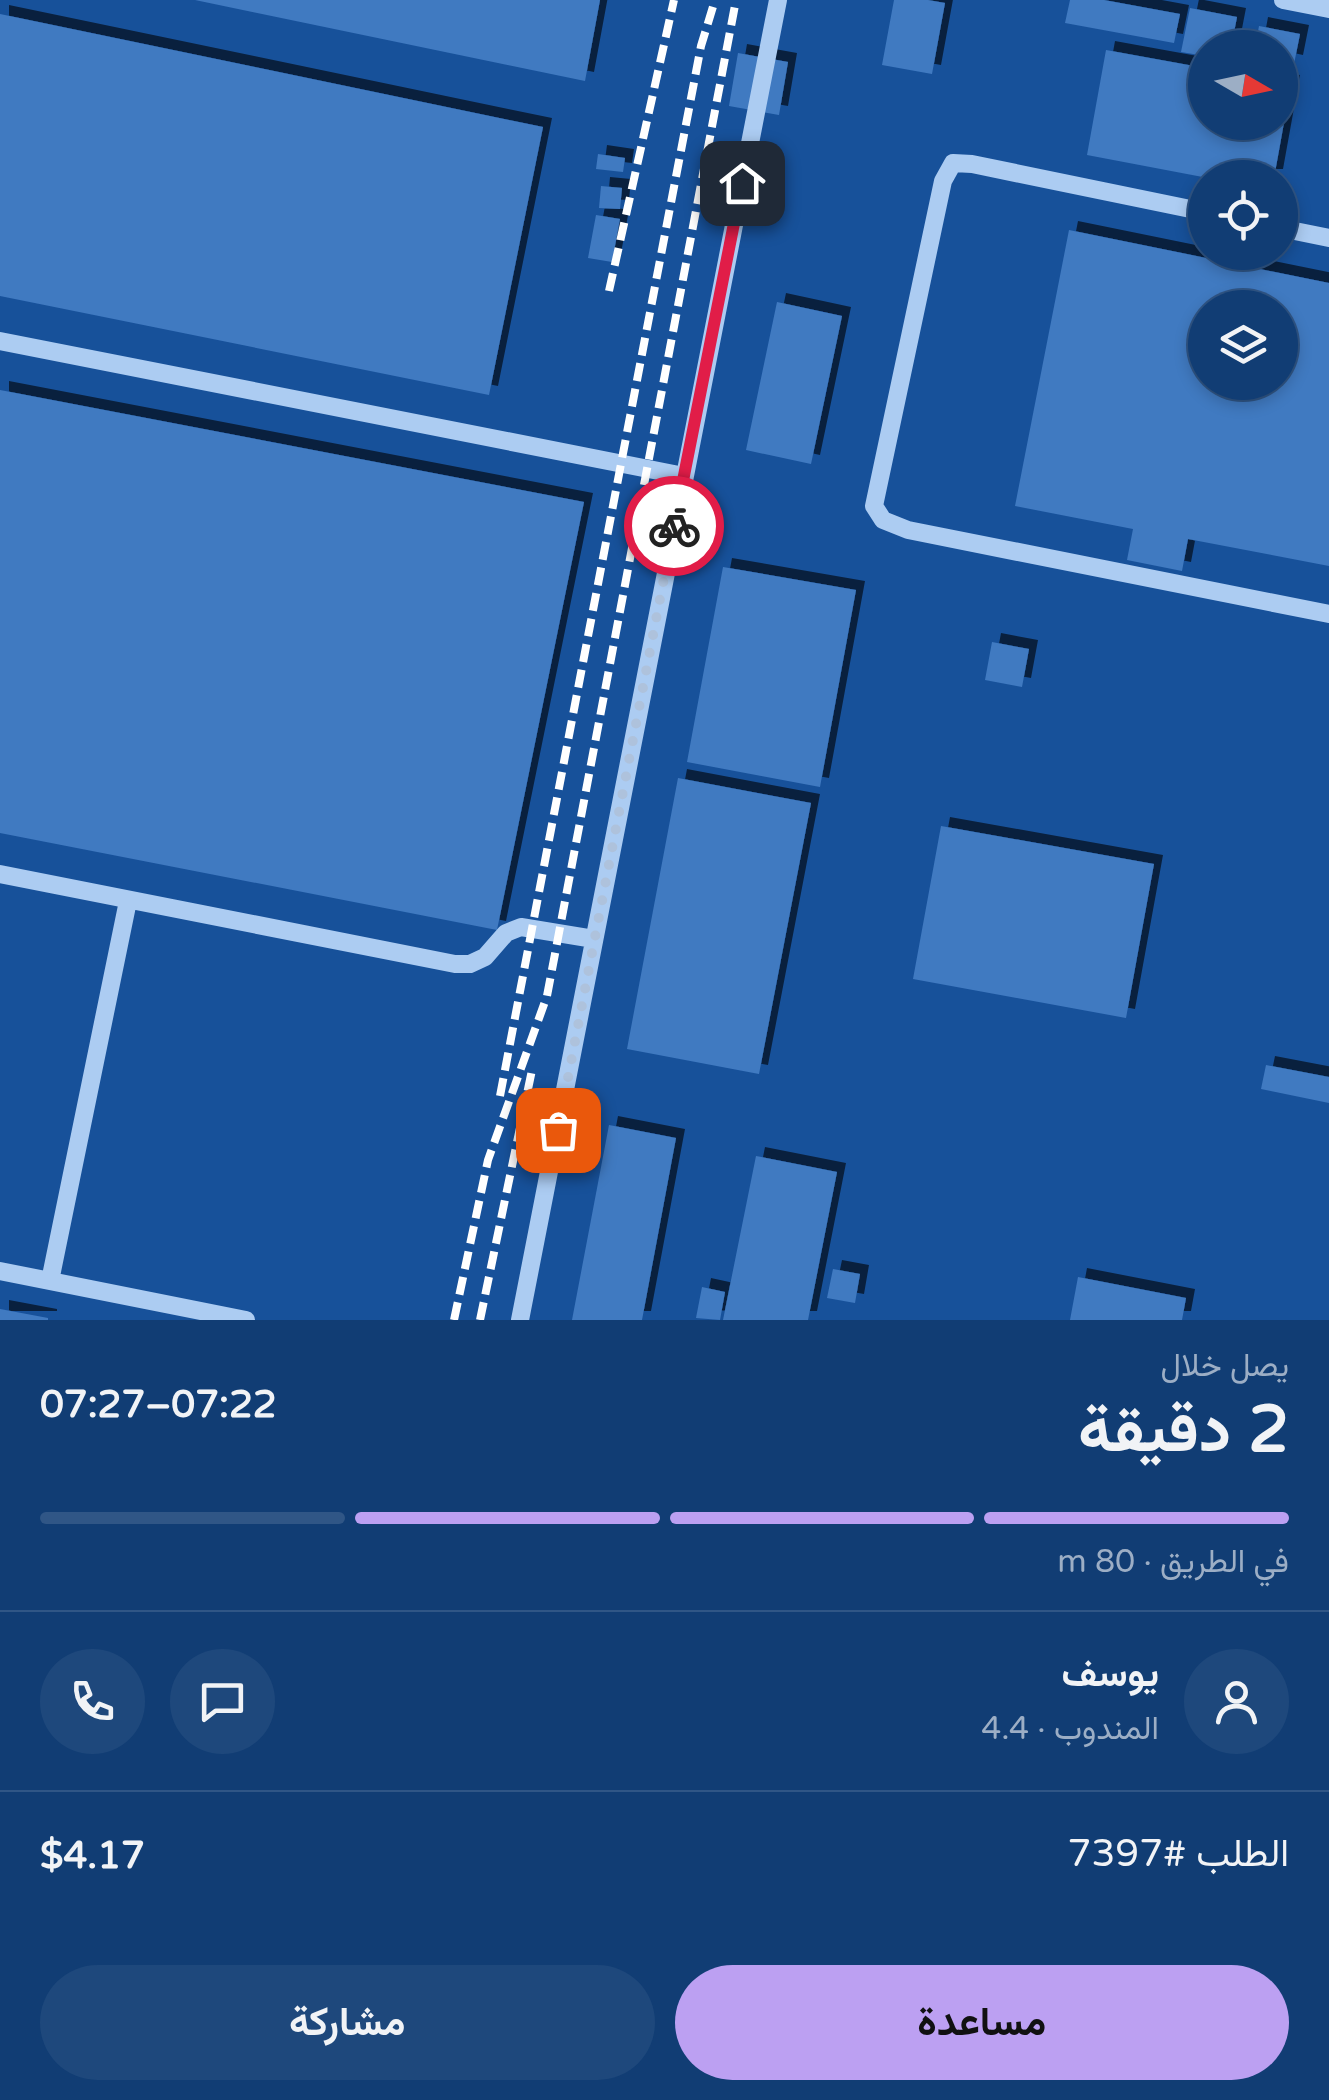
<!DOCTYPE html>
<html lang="ar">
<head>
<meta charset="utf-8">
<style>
	:root { --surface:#113d74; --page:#1e487c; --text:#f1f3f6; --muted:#9caec5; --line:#305686; --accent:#bca0f2 }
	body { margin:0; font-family:"Varela Round",Vazirmatn,sans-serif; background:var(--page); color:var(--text); direction:rtl; height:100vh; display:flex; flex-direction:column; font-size:38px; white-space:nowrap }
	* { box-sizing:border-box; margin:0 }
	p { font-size:32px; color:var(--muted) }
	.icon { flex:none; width:55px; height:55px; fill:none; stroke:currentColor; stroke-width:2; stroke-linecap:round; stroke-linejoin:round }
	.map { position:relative; height:1320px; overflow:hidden; direction:ltr }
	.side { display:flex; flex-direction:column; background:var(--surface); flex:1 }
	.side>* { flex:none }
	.needle { width:65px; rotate:99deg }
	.fabs { position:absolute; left:1188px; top:30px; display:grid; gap:20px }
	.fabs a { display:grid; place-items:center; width:110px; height:110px; border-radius:50%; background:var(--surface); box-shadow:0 5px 15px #0003,0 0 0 2px var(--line); font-size:50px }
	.pin { position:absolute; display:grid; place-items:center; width:85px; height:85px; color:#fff; margin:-42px; border-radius:20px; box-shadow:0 5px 15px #0006 }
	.courier { position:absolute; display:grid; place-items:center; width:100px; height:100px; margin:-50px; border:8px solid #e11d48; border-radius:50%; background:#fff; color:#222; box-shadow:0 2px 12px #0007 }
	.overview em { font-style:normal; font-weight:700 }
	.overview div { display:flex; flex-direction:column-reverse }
	.overview { display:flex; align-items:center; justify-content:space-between; height:170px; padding:0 40px }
	h1 { font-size:65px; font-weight:700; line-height:75px }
	.bar { display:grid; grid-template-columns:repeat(4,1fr); gap:15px 10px; align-content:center; height:120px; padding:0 40px }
	.bar i { height:12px; border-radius:8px; background:var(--line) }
	.bar .on { background:var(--accent) }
	.bar p { grid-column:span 4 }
	.line { display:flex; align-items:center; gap:25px; padding:0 40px; border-top:2px solid var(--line) }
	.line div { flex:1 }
	.round { display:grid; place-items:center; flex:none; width:105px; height:105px; border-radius:52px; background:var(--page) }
	.button { display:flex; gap:20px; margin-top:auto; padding:20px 40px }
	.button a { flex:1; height:115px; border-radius:60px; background:var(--accent); color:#111; font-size:40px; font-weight:700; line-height:115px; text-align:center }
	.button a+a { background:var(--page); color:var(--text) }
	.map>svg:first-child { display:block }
	.building { fill:#407ac1; fill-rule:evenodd; filter:url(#shadow) }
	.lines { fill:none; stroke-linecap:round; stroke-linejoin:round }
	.minor { stroke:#acccf2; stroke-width:18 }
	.rail { stroke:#fff; stroke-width:8; stroke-dasharray:18 8; stroke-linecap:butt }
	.done { stroke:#aec2dc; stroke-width:10; stroke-dasharray:0 18 }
	.route { stroke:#e11d48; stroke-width:12 }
</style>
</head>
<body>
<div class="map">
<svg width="1329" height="1320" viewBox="0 0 1329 1320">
	<defs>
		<filter id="shadow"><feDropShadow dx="9" dy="-9" stdDeviation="0" flood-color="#0009"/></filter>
	</defs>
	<rect width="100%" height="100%" fill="#17519a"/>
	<path class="building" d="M 195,0 L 600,0 L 585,81 Z
		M 894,0 L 928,0 L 945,3 L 932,74 L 882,65 Z
		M 1070,0 L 1104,0 L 1180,14 L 1174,43 L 1065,23 Z
		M 1190,8 L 1237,17 L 1231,48 L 1205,48 L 1205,56 L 1181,52 Z
		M 0,14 L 543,127 L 489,395 L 0,296 Z
		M 1259,26 L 1300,34 L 1294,64 L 1280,61 L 1280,48 L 1255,48 Z
		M 1106,50 L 1205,68 L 1205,122 L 1280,122 L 1280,82 L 1291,84 L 1274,178 L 1208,178 L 1087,155 Z
		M 738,53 L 788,62 L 779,115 L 729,106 Z
		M 598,154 L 625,158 L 623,172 L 596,169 Z
		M 601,186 L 622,188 L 620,209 L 599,208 Z
		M 596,215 L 620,219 L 612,262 L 588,258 Z
		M 1069,230 L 1329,283 L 1329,566 L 1188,539 L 1182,571 L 1127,560 L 1133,529 L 1015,506 ZM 1205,308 L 1280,308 L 1280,382 L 1205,382 Z
		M 777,302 L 842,316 L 811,464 L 746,450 Z
		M 0,390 L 584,502 L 497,930 L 0,833 Z
		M 723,567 L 856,590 L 820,787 L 687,762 Z
		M 992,642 L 1029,649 L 1022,687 L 985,680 Z
		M 678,778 L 811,803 L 759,1074 L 627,1049 Z
		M 941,826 L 1154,864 L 1126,1018 L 913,979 Z
		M 1266,1065 L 1329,1077 L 1329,1103 L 1261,1089 Z
		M 609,1125 L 676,1138 L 642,1320 L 572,1320 Z
		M 756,1156 L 837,1172 L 808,1320 L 723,1320 Z
		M 833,1269 L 860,1274 L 855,1303 L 827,1298 Z
		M 1078,1277 L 1186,1298 L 1182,1320 L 1070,1320 Z
		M 702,1287 L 725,1292 L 720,1320 L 696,1318 Z
		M 0,1309 L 48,1318 L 48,1320 L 0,1320 Z"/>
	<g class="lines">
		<path class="minor" d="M 1283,0 L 1329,9
			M 1205,212 L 972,164 L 953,163 L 943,181 L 874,506 L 883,520 L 908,530 L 1329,614
			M 1280,228 L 1329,238
			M 0,341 L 684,476
			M 0,874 L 455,964 L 470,964 L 485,957 L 506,933 L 521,927 L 594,939
			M 0,1271 L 246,1320
			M 50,1281 L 128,901
			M 520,1320 L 778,0"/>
		<path class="rail" d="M 609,291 L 674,0
			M 500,1096 L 701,46 L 715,0
			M 454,1320 L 488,1160 L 547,996 L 736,0
			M 480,1320 L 532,1070"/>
	</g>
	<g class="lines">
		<path class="done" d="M 558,1130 L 674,526"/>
		<path class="route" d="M 674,526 L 742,183"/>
	</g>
</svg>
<div class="fabs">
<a><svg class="needle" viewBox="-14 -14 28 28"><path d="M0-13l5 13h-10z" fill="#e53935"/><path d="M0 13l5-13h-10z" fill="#9caec5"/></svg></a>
<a><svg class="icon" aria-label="locate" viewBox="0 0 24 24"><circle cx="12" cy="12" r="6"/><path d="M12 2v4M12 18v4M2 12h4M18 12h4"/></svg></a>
<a><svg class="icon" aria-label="layers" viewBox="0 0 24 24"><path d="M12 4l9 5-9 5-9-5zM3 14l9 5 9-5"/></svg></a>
</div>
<div class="pin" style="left:558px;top:1130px;background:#ea580c"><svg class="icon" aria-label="bag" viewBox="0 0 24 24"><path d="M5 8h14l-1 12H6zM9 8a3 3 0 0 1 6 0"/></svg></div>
<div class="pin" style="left:742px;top:183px;background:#1f2937"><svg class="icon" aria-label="home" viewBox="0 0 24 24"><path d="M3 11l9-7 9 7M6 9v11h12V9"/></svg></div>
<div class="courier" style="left:674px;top:526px"><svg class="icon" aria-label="bike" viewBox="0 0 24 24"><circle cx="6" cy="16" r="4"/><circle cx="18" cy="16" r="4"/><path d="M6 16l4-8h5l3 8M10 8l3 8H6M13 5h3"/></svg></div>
</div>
<section class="side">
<div class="overview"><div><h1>2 دقيقة</h1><p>يصل خلال</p></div><em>07:22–07:27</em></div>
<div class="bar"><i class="on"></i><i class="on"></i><i class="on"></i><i></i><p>في الطريق · 80 m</p></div>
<div class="line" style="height:180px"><a class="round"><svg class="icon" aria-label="person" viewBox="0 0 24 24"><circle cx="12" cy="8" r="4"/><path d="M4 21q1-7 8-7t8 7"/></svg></a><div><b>يوسف</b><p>المندوب · 4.4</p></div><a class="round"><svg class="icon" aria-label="chat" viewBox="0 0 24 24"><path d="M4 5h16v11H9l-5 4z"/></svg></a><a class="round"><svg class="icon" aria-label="phone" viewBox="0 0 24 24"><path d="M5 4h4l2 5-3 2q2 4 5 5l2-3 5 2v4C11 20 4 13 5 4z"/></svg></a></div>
<div class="line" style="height:130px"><div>الطلب #7397</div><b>$4.17</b></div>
<div class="button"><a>مساعدة</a><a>مشاركة</a></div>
</section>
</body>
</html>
